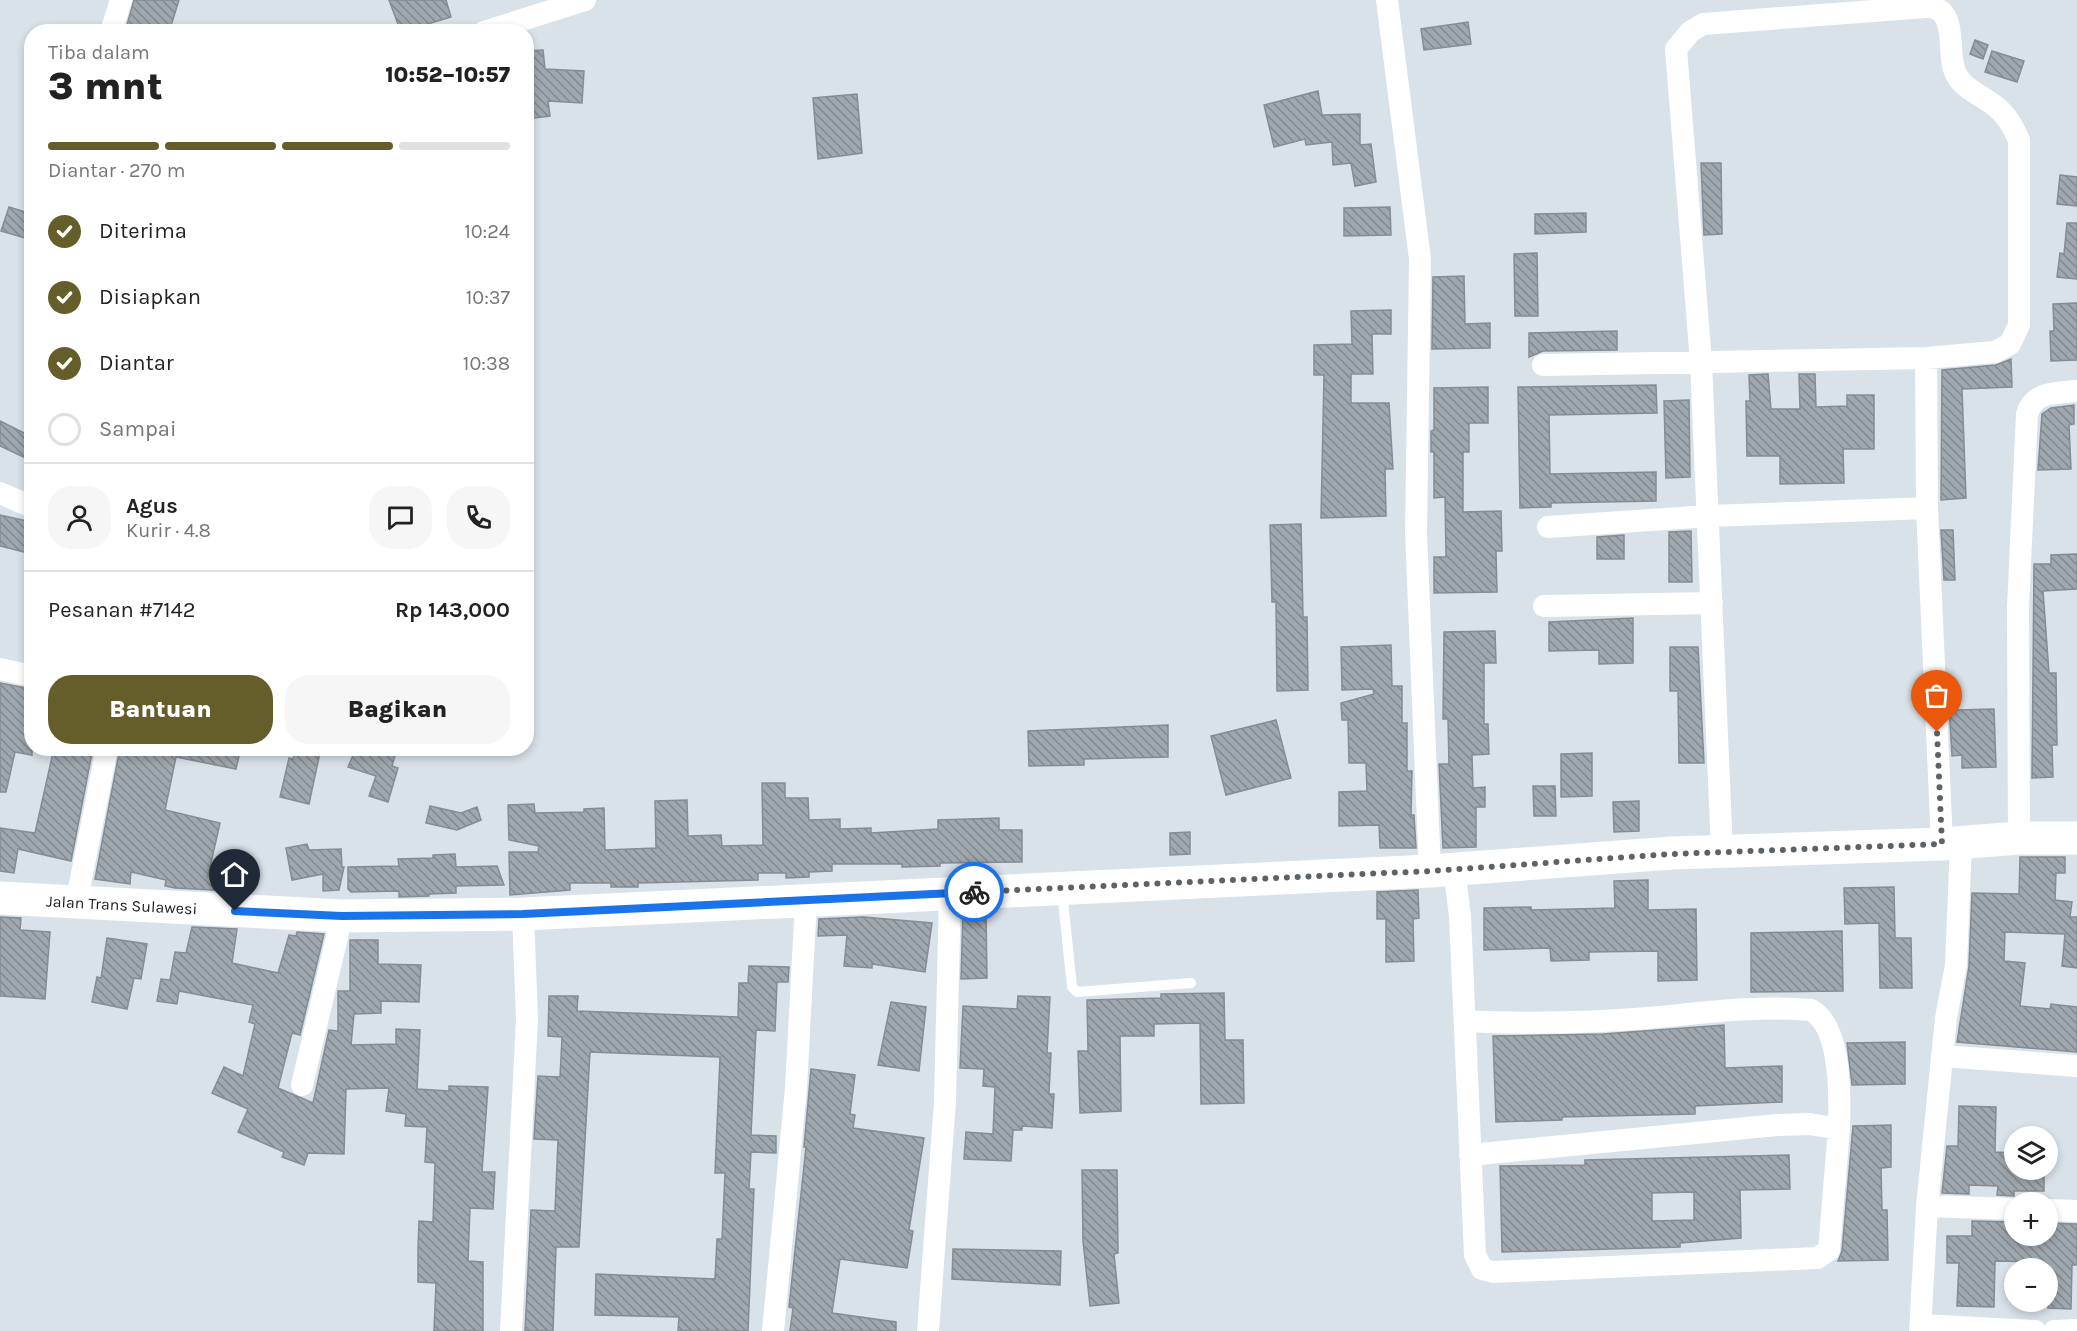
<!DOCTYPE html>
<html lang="id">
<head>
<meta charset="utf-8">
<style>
	:root { --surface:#fff; --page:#f6f6f6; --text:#222; --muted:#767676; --line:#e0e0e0; --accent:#655e2b }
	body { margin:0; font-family:Karla,sans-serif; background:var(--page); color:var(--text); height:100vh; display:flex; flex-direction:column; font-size:22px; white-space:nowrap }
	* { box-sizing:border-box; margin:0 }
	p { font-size:20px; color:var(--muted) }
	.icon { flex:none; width:33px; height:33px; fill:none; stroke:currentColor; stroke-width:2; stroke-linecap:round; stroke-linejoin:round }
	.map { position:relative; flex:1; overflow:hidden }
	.panel { position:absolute; left:24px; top:24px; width:510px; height:732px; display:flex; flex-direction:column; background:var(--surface); border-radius:24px; box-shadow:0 3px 9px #0003 }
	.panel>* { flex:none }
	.fabs { position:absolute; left:2004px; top:1126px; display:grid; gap:12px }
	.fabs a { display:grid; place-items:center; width:54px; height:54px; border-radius:50%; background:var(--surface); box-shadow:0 3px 9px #0003; font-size:30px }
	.pin { position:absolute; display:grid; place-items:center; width:51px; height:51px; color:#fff; margin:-62px -26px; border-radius:50% 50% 50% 0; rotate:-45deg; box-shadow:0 0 6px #0007 }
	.pin .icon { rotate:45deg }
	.courier { position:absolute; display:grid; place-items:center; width:60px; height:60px; margin:-30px; border:4px solid #1a73e8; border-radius:50%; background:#fff; color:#222; box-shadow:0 2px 8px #0007 }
	.head em { font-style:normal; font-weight:800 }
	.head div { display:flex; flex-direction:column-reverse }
	.head { display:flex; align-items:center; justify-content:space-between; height:102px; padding:0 24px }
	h1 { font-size:39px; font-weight:800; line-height:45px }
	.bar { display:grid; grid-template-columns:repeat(4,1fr); gap:9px 6px; align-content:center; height:72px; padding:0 24px }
	.bar i { height:8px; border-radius:4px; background:var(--line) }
	.bar .selected { background:var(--accent) }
	.bar p { grid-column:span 4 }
	.line { display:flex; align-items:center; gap:15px; padding:0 24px; border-top:2px solid var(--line) }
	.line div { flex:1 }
	.round { display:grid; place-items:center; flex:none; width:63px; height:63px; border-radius:24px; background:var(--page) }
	ol { padding:0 24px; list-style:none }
	li { display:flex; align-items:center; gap:18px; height:66px }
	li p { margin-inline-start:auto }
	li .icon { padding:6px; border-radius:50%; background:var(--accent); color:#fff; stroke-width:4 }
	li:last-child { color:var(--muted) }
	li i { width:33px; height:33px; border:3px solid var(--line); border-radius:50% }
	.primary-button { display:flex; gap:12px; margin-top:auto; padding:12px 24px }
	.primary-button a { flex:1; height:69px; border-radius:24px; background:var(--accent); color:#fff; font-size:24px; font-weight:800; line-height:69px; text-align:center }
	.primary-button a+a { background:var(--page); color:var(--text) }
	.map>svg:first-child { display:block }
	.building { fill:url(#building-back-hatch); stroke:#858c93; stroke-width:1.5; fill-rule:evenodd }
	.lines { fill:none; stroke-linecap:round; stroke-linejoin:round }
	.service { stroke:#fff; stroke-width:10 }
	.minor { stroke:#fff; stroke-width:22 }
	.trunk { stroke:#fff; stroke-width:33 }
	.done { stroke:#5d6266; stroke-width:6; stroke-dasharray:0 10.8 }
	.route { stroke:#1a73e8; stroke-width:8 }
	.labels { text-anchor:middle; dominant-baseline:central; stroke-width:6; stroke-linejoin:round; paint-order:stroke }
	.street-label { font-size:16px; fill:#1a1d20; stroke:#e6eef6 }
</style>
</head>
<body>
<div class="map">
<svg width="2077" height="1331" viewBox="0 0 2077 1331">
	<defs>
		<pattern id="building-back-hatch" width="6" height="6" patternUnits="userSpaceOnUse" patternTransform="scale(1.5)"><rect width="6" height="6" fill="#a0a8af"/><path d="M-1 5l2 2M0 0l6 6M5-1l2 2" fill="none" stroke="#82888e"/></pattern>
	</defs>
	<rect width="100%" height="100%" fill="#d9e1e9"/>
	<path class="building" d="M 134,0 L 179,0 L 169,32 L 125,32 Z
		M 389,0 L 446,0 L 451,17 L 401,32 Z
		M 1468,22 L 1471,44 L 1424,50 L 1421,29 Z
		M 1975,40 L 1988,45 L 1983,59 L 1970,54 Z
		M 543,50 L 545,69 L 584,71 L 582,103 L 548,101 L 550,116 L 526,119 L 526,51 Z
		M 1992,51 L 2024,61 L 2017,82 L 1985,72 Z
		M 1318,91 L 1322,115 L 1360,114 L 1360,145 L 1371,144 L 1376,182 L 1355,186 L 1351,163 L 1333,165 L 1332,142 L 1306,145 L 1305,139 L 1274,147 L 1264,105 Z
		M 857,94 L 862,153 L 818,159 L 813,98 Z
		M 1701,163 L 1721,163 L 1722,234 L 1704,235 Z
		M 2060,175 L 2077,177 L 2077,206 L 2057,204 Z
		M 9,207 L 32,214 L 32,240 L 1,231 Z
		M 1390,207 L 1391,235 L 1344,236 L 1344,208 Z
		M 1586,213 L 1586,232 L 1535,234 L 1535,214 Z
		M 2067,223 L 2077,223 L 2077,279 L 2057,277 L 2060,253 L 2064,254 Z
		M 1537,253 L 1538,316 L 1515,316 L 1514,254 Z
		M 1464,276 L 1465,324 L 1490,323 L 1490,348 L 1432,349 L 1433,277 Z
		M 2077,303 L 2077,360 L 2051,361 L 2050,331 L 2054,331 L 2053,304 Z
		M 1391,310 L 1391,334 L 1372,334 L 1373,374 L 1351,374 L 1351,403 L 1389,403 L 1393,469 L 1385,469 L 1386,516 L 1321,518 L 1324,375 L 1314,375 L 1314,345 L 1352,344 L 1351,311 Z
		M 1617,331 L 1617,350 L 1543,351 L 1529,357 L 1529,333 Z
		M 2011,359 L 2012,387 L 1962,389 L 1966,498 L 1941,500 L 1942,370 L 1996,365 Z
		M 1768,374 L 1771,409 L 1800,409 L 1799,374 L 1815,374 L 1816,407 L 1847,406 L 1847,395 L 1874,395 L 1874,449 L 1843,449 L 1844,483 L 1780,484 L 1780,456 L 1747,456 L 1746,401 L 1750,401 L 1749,375 Z
		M 1656,385 L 1657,413 L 1549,415 L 1550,474 L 1656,472 L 1656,501 L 1551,503 L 1551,507 L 1520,508 L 1518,387 Z
		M 1488,387 L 1488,423 L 1469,423 L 1469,452 L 1463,452 L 1463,512 L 1501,511 L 1502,551 L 1496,551 L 1497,592 L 1434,593 L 1434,557 L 1446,557 L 1445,497 L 1434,498 L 1434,452 L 1431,452 L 1431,431 L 1434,430 L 1434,388 Z
		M 1689,400 L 1690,477 L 1666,478 L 1664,401 Z
		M 2074,405 L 2074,424 L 2069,425 L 2071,469 L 2038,470 L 2042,414 L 2051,408 Z
		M 0,421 L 32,437 L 32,461 L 0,446 Z
		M 0,515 L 32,522 L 32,554 L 0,546 Z
		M 1301,524 L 1303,617 L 1307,617 L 1308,690 L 1277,691 L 1276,602 L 1272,602 L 1270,525 Z
		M 1941,530 L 1953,530 L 1955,580 L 1944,580 Z
		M 1691,531 L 1692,582 L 1669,582 L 1669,532 Z
		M 1624,535 L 1624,559 L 1597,559 L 1597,537 Z
		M 2077,554 L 2077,589 L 2043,591 L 2049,673 L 2056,673 L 2057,745 L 2052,745 L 2053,777 L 2032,778 L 2034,564 L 2051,564 L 2051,555 Z
		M 1633,618 L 1633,663 L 1599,664 L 1599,650 L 1549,651 L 1549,622 Z
		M 1495,631 L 1496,663 L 1484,663 L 1484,724 L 1488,724 L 1489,754 L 1472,755 L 1473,788 L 1485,787 L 1485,807 L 1476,807 L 1476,847 L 1443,848 L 1439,764 L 1449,764 L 1448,719 L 1443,719 L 1444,632 Z
		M 1391,645 L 1392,686 L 1402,686 L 1402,723 L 1407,723 L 1407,771 L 1412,771 L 1411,815 L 1414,815 L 1416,848 L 1380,848 L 1379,825 L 1339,826 L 1339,792 L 1367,791 L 1366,763 L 1349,763 L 1348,720 L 1342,720 L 1341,703 L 1374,694 L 1373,689 L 1342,690 L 1341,647 Z
		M 1670,647 L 1698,647 L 1704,763 L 1679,763 L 1678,691 L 1670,691 Z
		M 0,683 L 32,689 L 32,755 L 15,752 L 6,792 L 0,792 Z
		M 1956,706 L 1956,710 L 1994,709 L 1996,767 L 1962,768 L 1962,755 L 1952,756 L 1949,707 Z
		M 1276,720 L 1291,778 L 1226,795 L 1211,736 Z
		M 1168,725 L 1168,757 L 1084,759 L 1084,765 L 1029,766 L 1028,731 Z
		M 54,748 L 93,748 L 71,861 L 18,849 L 14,873 L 0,871 L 0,828 L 35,833 Z
		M 120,748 L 241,748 L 236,769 L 176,757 L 165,810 L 220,823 L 208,876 L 232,880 L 231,891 L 175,888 L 165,886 L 166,880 L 131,872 L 130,884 L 95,879 Z
		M 296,748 L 321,748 L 309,804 L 280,797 L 289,758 L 293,759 Z
		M 356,748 L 397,748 L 392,766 L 398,768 L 388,802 L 369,796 L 376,776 L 348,767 Z
		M 1592,753 L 1592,796 L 1561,797 L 1561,754 Z
		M 762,783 L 785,783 L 785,798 L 808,798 L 809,820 L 840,819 L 840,829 L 871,828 L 871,833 L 938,829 L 938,820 L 999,818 L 999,830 L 1022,830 L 1022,862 L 940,863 L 940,866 L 902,867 L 902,864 L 832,864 L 832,871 L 809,872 L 809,877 L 786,878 L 786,873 L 758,873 L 758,880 L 638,883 L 638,887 L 611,887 L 611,883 L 570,883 L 570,890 L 510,895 L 509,852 L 538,852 L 539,846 L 509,840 L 508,805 L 534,804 L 535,813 L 584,812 L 584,809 L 604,808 L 605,850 L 656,848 L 655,801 L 687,800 L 688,836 L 721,835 L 722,846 L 763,845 Z
		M 1533,786 L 1555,786 L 1556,816 L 1534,816 Z
		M 1639,801 L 1639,831 L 1614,832 L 1613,802 Z
		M 430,806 L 461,813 L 477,807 L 481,820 L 457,830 L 426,823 Z
		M 1190,832 L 1190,854 L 1170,855 L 1170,833 Z
		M 307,844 L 309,850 L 341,849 L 342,867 L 344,867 L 339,890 L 323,891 L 323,874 L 292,880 L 286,848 Z
		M 455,854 L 456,867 L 497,866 L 504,885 L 456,886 L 456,893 L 429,894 L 429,896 L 399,897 L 399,891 L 351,892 L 348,889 L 348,867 L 399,866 L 398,859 L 433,858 L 433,855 Z
		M 2020,857 L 2065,857 L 2065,873 L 2056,873 L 2055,900 L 2072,902 L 2070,917 L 2077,917 L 2077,968 L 2062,966 L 2065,934 L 2005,932 L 2004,961 L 2025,963 L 2020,1006 L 2050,1009 L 2051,1004 L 2077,1007 L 2077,1052 L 1957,1042 L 1969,966 L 1972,893 L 2019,894 Z
		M 1648,880 L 1648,910 L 1696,909 L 1697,980 L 1658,981 L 1658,951 L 1589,952 L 1589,960 L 1551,961 L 1550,948 L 1484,950 L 1484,908 L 1531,907 L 1531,910 L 1615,908 L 1614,881 Z
		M 1894,887 L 1895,938 L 1911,938 L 1912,988 L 1880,988 L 1879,923 L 1845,924 L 1844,888 Z
		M 1418,890 L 1419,918 L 1413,919 L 1414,961 L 1386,962 L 1386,919 L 1377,919 L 1377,892 Z
		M 986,911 L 987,978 L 961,979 L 963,912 Z
		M 0,917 L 21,918 L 20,930 L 50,932 L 45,999 L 0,996 Z
		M 863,917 L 932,923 L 925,972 L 872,964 L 872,968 L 844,966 L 847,935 L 818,936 L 819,919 Z
		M 192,927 L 237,929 L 232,963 L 278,973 L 289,935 L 296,936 L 297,932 L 324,934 L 300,1035 L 292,1033 L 278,1088 L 313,1103 L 329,1030 L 338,1031 L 338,991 L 350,991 L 350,940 L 378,940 L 378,964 L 421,965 L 419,1002 L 381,1001 L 381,1013 L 354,1014 L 351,1045 L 396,1044 L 396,1029 L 420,1030 L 417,1089 L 449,1091 L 449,1086 L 488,1087 L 482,1172 L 495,1172 L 493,1209 L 470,1208 L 468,1261 L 483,1262 L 483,1331 L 434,1331 L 436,1283 L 418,1282 L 418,1249 L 419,1221 L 433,1222 L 435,1163 L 425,1162 L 427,1127 L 405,1126 L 406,1114 L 386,1111 L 389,1088 L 346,1089 L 344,1154 L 308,1153 L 304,1165 L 282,1157 L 284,1152 L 238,1132 L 248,1109 L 212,1093 L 224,1067 L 243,1076 L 255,1024 L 249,1022 L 253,1005 L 179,991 L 177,1004 L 157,1001 L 161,979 L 170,980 L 175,952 L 186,953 Z
		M 1842,931 L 1843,991 L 1751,992 L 1751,933 Z
		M 107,938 L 147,944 L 141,979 L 134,978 L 127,1009 L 92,1002 L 97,977 L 101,978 Z
		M 749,966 L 789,967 L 788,982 L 777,982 L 775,1031 L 756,1030 L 751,1135 L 776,1136 L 776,1153 L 751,1152 L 749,1189 L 754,1189 L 748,1331 L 678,1331 L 679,1317 L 595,1315 L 596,1274 L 715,1279 L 717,1239 L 722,1239 L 725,1173 L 715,1173 L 720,1057 L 590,1052 L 579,1247 L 556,1247 L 553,1331 L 525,1331 L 531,1210 L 555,1211 L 558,1140 L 534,1139 L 538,1076 L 560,1077 L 562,1037 L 548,1036 L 549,996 L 578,996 L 577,1011 L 738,1017 L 739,983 L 748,983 Z
		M 1224,993 L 1225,1040 L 1243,1040 L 1244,1103 L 1201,1104 L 1200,1023 L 1154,1024 L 1154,1036 L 1120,1036 L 1121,1111 L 1080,1113 L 1078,1051 L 1088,1051 L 1087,1000 L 1161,998 L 1161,994 Z
		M 1018,996 L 1050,997 L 1047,1053 L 1051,1053 L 1049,1094 L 1054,1094 L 1052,1128 L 1022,1126 L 1022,1130 L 1013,1130 L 1011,1161 L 964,1159 L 966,1132 L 993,1134 L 995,1087 L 983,1086 L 984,1069 L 960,1068 L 963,1006 L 1017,1009 Z
		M 891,1002 L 926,1007 L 919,1071 L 878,1065 Z
		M 1724,1025 L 1725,1068 L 1782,1066 L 1782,1102 L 1695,1106 L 1695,1114 L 1562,1117 L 1562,1120 L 1496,1122 L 1493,1036 L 1603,1034 Z
		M 1905,1042 L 1905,1084 L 1852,1085 L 1847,1043 Z
		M 811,1069 L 855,1075 L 850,1114 L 855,1115 L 853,1128 L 924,1138 L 909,1230 L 913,1231 L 907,1268 L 840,1259 L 832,1313 L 896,1322 L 896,1331 L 790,1331 L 793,1308 L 789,1307 L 806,1147 L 804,1147 Z
		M 1959,1106 L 1996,1107 L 1995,1152 L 2014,1153 L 2014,1170 L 2044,1170 L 2044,1191 L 2014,1191 L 2014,1196 L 1997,1195 L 1998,1186 L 1969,1185 L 1969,1194 L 1942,1193 L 1947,1146 L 1958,1146 Z
		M 1891,1125 L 1891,1167 L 1881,1168 L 1882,1210 L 1887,1210 L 1888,1260 L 1838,1261 L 1842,1251 L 1853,1126 Z
		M 1789,1155 L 1790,1189 L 1740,1190 L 1741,1238 L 1680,1243 L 1680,1247 L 1502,1252 L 1500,1166 L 1585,1165 L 1585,1160 ZM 1694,1192 L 1694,1220 L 1652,1221 L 1652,1193 Z
		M 1082,1170 L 1117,1170 L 1118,1253 L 1114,1254 L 1119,1303 L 1090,1306 L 1083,1241 Z
		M 1972,1221 L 2014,1222 L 2014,1236 L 2048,1236 L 2048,1223 L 2077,1224 L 2077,1265 L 2072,1265 L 2071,1309 L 2048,1308 L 2048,1265 L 2043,1265 L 2043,1262 L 1995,1261 L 1994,1307 L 1957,1306 L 1959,1263 L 1947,1263 L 1947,1236 L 1972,1236 Z
		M 953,1249 L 1061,1251 L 1060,1285 L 952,1279 Z"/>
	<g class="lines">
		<path class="service" d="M 1062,891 L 1072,987 L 1077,992 L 1191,983"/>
		<path class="minor" d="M 1387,0 L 1420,259 L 1416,533 L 1430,871
			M 111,32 L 121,0
			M 484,32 L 585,0
			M 1926,358 L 1927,508 L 1942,844
			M 1543,365 L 1926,358 L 1995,352 L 2010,344 L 2019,325 L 2019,140 C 2013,127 2007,115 1995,106 C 1983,96 1963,89 1956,74 C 1945,53 1961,6 1925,7 L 1703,24 L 1690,32 L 1676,49 L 1701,362 L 1722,852
			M 0,493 L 32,507
			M 1548,527 L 1709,516 L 1927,508
			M 1544,606 L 1712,603
			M 0,669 L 32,676
			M 2019,838 L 2018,607 L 2027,414 C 2034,391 2056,393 2077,391
			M 1454,868 L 1460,916 L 1475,1255 L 1482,1269 L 1493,1272 L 1817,1258 L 1829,1250 L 1839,1129 L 1810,1124 L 1777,1125 L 1470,1155
			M 76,904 L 107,748
			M 1465,1021 C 1526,1024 1587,1023 1648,1018 C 1703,1013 1756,1005 1811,1010 C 1842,1027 1840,1098 1839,1129
			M 1942,1056 L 2077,1066
			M 302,1085 L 342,916
			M 1927,1206 L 2014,1209
			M 2048,1210 L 2077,1211
			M 1921,1325 L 2035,1331
			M 511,1331 L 527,1019 L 523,914
			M 773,1331 L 796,1088 L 806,901
			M 928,1331 L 945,1101 L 950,893
			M 1920,1331 L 1927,1206 L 1946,1018 L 1956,965 L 1961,843
			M 2054,1331 L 2077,1330"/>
		<path class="trunk" id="s1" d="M 0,898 L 342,916 L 523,914 L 1430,871 L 1672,853 L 1942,844 L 2019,838 L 2077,838"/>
	</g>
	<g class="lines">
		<path class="done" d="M 974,892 L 1430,871 L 1672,854 L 1942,844 L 1937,732"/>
		<path class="route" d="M 235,911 L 342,916 L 523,914 L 974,892"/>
	</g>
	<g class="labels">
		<g class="street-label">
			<text stroke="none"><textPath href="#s1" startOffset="122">Jalan Trans Sulawesi</textPath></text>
		</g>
	</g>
</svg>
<div class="fabs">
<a><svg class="icon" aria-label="layers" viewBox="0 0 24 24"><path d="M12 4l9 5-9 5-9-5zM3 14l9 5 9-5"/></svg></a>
<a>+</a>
<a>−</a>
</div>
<div class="pin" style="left:1937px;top:732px;background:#ea580c"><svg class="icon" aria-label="bag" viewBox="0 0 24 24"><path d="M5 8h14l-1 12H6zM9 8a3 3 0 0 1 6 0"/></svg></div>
<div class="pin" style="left:235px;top:911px;background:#1f2937"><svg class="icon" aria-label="home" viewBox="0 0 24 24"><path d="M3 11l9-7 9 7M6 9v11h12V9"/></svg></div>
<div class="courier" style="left:974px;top:892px"><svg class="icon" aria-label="bike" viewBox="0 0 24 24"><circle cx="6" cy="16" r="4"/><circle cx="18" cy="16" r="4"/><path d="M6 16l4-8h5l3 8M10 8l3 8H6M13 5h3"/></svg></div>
<section class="panel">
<div class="head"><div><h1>3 mnt</h1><p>Tiba dalam</p></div><em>10:52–10:57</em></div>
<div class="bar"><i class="selected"></i><i class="selected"></i><i class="selected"></i><i></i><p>Diantar · 270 m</p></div>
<ol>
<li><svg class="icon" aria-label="check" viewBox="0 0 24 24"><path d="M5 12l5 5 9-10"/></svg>Diterima<p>10:24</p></li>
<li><svg class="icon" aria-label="check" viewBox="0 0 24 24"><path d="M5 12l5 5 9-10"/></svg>Disiapkan<p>10:37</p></li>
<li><svg class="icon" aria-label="check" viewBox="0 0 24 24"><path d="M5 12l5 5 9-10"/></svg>Diantar<p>10:38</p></li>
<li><i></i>Sampai</li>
</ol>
<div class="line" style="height:108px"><a class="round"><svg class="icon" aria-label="person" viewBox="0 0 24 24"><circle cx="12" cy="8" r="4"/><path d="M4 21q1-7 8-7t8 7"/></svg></a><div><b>Agus</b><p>Kurir · 4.8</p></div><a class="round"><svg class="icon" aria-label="chat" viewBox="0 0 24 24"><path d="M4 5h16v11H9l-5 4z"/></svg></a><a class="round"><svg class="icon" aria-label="phone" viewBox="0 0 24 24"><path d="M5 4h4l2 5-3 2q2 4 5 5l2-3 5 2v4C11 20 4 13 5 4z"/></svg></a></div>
<div class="line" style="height:78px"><div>Pesanan #7142</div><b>Rp 143,000</b></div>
<div class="primary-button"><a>Bantuan</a><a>Bagikan</a></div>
</section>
</div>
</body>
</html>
